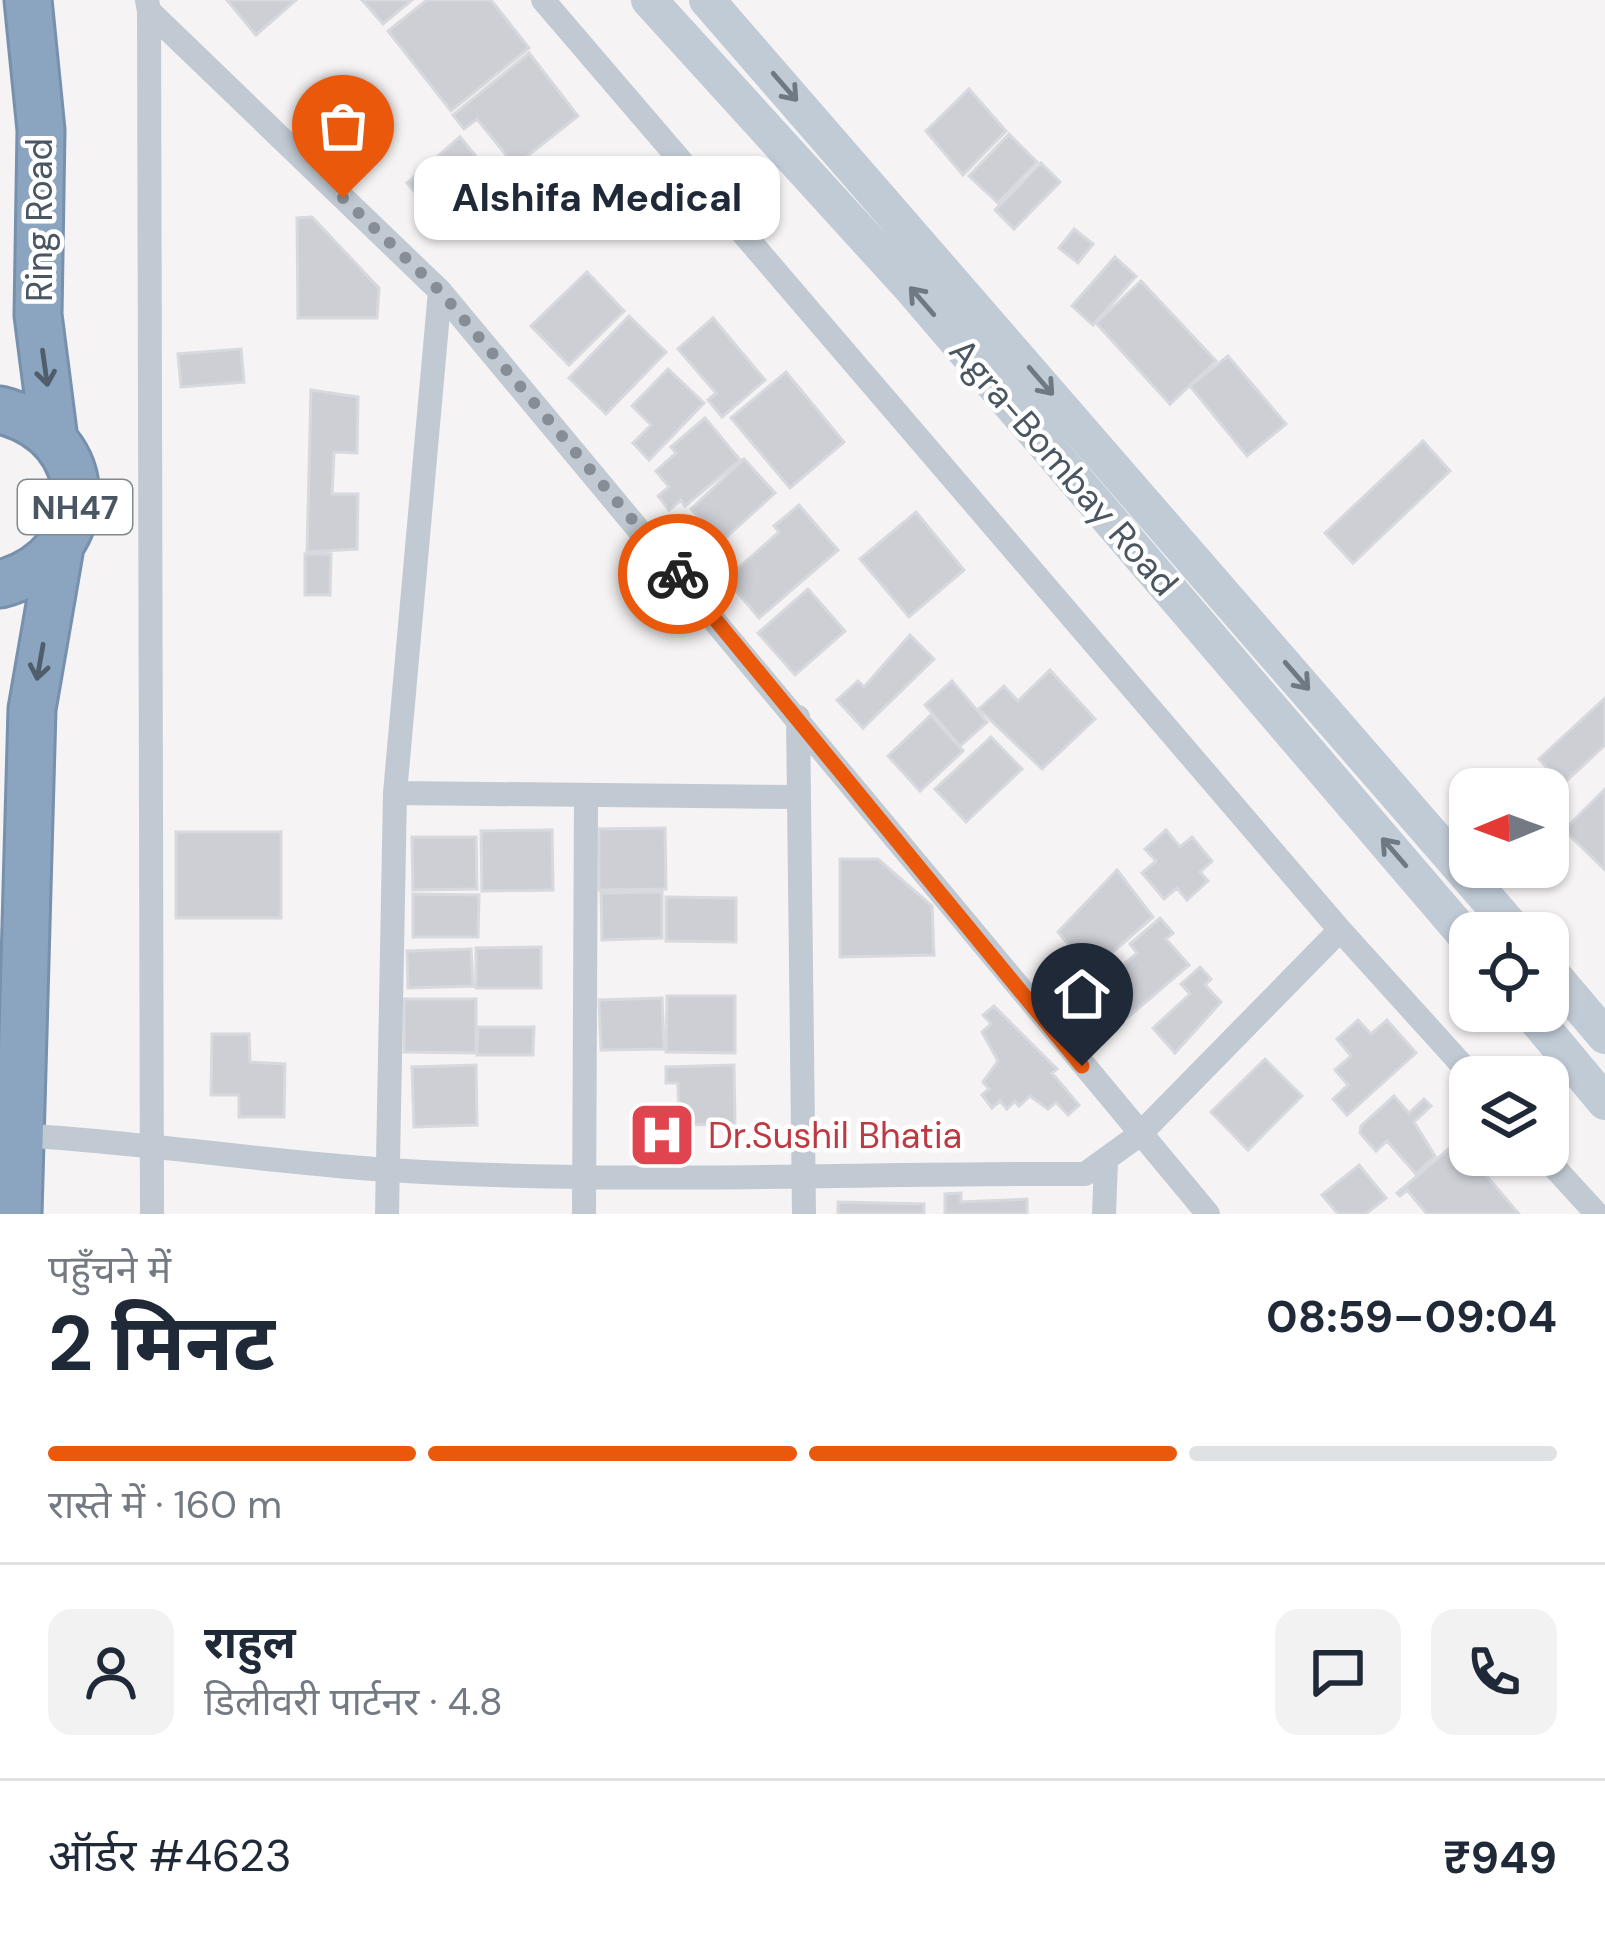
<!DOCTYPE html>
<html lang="hi">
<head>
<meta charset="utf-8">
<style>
	:root { --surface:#fff; --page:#f2f2f3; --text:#1f2937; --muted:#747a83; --line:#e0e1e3; --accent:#ea580c }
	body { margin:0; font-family:"DM Sans","Noto Sans Devanagari",sans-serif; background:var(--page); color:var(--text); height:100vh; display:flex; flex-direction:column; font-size:45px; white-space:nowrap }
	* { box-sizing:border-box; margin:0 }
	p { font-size:39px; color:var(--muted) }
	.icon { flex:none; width:66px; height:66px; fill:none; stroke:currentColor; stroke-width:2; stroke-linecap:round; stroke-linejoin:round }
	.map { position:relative; height:1214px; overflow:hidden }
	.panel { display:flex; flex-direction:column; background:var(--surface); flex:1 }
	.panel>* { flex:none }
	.needle { width:78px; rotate:269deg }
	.tools { position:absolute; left:1449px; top:768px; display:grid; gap:24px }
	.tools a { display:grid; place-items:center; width:120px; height:120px; border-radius:24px; background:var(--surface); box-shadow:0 3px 9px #0004; font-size:60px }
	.pin { position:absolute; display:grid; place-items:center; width:102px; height:102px; color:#fff; margin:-123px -51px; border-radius:50% 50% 50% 0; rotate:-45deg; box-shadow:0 0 12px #0007 }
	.pin .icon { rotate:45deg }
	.courier { position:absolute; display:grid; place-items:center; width:120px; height:120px; margin:-60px; border:9px solid #ea580c; border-radius:50%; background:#fff; color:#222; box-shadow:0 3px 15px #0007 }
	.bubble { position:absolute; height:84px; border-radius:24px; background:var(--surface); box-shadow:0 3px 9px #0004; font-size:39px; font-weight:700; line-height:84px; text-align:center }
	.summary em { font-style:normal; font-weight:700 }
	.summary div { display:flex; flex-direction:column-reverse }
	.summary { display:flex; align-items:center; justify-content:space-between; height:204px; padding:0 48px }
	h1 { font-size:78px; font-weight:700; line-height:90px }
	.bar { display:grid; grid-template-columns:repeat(4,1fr); gap:18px 12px; align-content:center; height:144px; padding:0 48px }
	.bar i { height:15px; border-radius:9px; background:var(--line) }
	.bar .active { background:var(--accent) }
	.bar p { grid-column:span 4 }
	.line { display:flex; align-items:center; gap:30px; padding:0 48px; border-top:3px solid var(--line) }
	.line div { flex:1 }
	.round { display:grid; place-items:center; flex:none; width:126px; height:126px; border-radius:24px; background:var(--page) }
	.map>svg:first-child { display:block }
	.building { fill:#cdcfd5; stroke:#d7d9de; stroke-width:3 }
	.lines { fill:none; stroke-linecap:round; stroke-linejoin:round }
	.highway-casing { stroke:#7690ad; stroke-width:51 }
	.street { stroke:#c1cad2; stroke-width:24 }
	.secondary { stroke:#c1cbd6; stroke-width:36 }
	.highway { stroke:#8ba5c1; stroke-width:45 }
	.oneway { stroke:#6e7984 }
	.oneway2 { stroke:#505e6b }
	.done { stroke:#868d94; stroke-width:12; stroke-dasharray:0 21.6 }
	.route { stroke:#ea580c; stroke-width:15 }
	.labels { text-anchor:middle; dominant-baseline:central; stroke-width:9; stroke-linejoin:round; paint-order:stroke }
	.shield { fill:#fff; stroke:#808990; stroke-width:3 }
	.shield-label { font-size:33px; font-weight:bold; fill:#4a5661 }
	.street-label { font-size:36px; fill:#4a5661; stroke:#fff }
	.health-label { font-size:36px; fill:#be3a42; stroke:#fff; text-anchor:start }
</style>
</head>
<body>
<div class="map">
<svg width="1605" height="1214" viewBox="0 0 1605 1214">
	<rect width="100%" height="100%" fill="#f5f3f3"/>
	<path class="building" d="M 227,0 L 296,0 L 256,35 Z
		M 362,0 L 412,0 L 383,24 Z
		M 427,0 L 491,0 L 529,48 L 451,111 L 388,31 Z
		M 529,53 L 578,116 L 515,166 L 477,119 L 464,129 L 453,115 Z
		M 969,89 L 1006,131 L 963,175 L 926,131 Z
		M 1009,134 L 1037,162 L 998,203 L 969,176 Z
		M 460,137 L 519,208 L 502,222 L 487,204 L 464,226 L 455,216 L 461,210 L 443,190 L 426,205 L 407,183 Z
		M 1041,163 L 1060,182 L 1014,229 L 995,210 Z
		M 312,217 L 379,288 L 377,318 L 298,318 L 297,218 Z
		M 1074,229 L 1093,244 L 1078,263 L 1059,248 Z
		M 1115,257 L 1136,276 L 1093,325 L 1072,306 Z
		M 587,272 L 624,311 L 569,365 L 531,326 Z
		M 1141,281 L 1216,361 L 1170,404 L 1096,323 Z
		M 629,316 L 666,352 L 606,414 L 569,378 Z
		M 713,318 L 765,380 L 722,417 L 708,400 L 716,393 L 678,349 Z
		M 241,349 L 244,382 L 181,387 L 178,354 Z
		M 1228,356 L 1286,424 L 1247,456 L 1190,386 Z
		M 668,369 L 704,403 L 649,460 L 633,443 L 651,425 L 632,406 Z
		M 786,372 L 844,442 L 790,488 L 731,418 Z
		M 311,390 L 358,397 L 357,453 L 334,452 L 332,494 L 358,494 L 357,549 L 307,552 Z
		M 705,418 L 740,460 L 685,506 L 681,500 L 669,510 L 658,496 L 669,487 L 656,471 L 676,453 L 671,447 Z
		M 1423,441 L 1450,471 L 1353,563 L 1325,533 Z
		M 744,459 L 775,493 L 721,542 L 691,509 Z
		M 799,505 L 838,550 L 759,618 L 726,579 L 779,532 L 774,526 Z
		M 916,512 L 964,570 L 909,617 L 860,559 Z
		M 305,554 L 331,554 L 330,595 L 305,595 Z
		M 808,589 L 845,631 L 795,675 L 758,633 Z
		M 910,635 L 934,659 L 863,728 L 837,700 L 858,681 L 864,687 Z
		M 1050,670 L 1095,719 L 1042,769 L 979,709 L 1004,686 L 1018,701 Z
		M 952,681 L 987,722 L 960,746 L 925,705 Z
		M 1605,698 L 1605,745 L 1562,785 L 1539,759 Z
		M 931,715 L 963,751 L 920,791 L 888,756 Z
		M 991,737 L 1022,769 L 966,822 L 935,789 Z
		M 1605,789 L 1605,870 L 1564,830 Z
		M 665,828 L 666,889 L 599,890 L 599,829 Z
		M 552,830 L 553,890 L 482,891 L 481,831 Z
		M 1166,830 L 1180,847 L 1192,837 L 1212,861 L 1200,872 L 1208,881 L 1187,900 L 1177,888 L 1164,899 L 1142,873 L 1156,861 L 1145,849 Z
		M 176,832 L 281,832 L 281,918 L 176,918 Z
		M 412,837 L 476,837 L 477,889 L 413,890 Z
		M 840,859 L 878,859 L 932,906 L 934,955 L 840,957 Z
		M 1117,870 L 1153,917 L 1091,971 L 1058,932 Z
		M 662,892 L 662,938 L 602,940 L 601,893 Z
		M 413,894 L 479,895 L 478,937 L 413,937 Z
		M 666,897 L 736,898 L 736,942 L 666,941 Z
		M 1160,918 L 1173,933 L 1166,939 L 1189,965 L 1127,1018 L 1099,986 L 1137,953 L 1130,944 Z
		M 541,947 L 541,988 L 476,988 L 476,948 Z
		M 471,949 L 473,986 L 408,988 L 407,951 Z
		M 1200,967 L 1211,979 L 1205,985 L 1221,1002 L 1175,1053 L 1153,1028 L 1190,994 L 1181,984 Z
		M 667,996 L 735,996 L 735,1053 L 666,1052 Z
		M 662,998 L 664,1049 L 601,1050 L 599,1000 Z
		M 404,999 L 476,999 L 476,1053 L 404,1052 Z
		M 994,1006 L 1057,1069 L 1052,1073 L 1079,1105 L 1068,1115 L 1056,1102 L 1048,1109 L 1030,1096 L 1019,1106 L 1015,1101 L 1007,1109 L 1000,1101 L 992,1108 L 982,1095 L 989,1089 L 983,1082 L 998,1061 L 982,1032 L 991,1024 L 983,1015 Z
		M 1358,1020 L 1371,1034 L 1387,1020 L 1416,1053 L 1347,1115 L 1333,1099 L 1348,1085 L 1335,1070 L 1351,1056 L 1337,1039 Z
		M 478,1027 L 534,1027 L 533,1055 L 477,1055 Z
		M 212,1034 L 249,1034 L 250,1062 L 285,1064 L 284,1117 L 239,1117 L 239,1095 L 211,1095 Z
		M 1265,1059 L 1302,1096 L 1248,1150 L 1211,1112 Z
		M 476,1065 L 477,1125 L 414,1127 L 412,1067 Z
		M 734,1065 L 735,1124 L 679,1125 L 678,1083 L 666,1083 L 666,1067 Z
		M 1394,1096 L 1409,1113 L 1424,1099 L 1431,1106 L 1414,1122 L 1435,1156 L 1416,1174 L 1387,1141 L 1376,1151 L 1360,1133 L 1361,1126 Z
		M 1458,1141 L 1473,1160 L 1519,1214 L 1427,1214 L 1407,1190 L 1400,1196 L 1397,1193 Z
		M 1359,1165 L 1386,1198 L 1366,1214 L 1338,1214 L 1322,1195 Z
		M 961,1193 L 961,1202 L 1027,1199 L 1027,1214 L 945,1214 L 945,1194 Z
		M 838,1202 L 924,1204 L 924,1214 L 838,1214 Z"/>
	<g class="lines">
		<defs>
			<path id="highway" d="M 28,0 L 41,130 L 38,315 L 54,440
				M 0,410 C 102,435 100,558 0,584
				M 18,1214 L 32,709 L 60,547"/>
		</defs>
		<use href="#highway" class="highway-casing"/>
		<path class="street" d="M 147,0 L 149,11 L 440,291 L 1208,1214
			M 543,0 L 1340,930 L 1473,1077
			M 149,11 L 152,1214
			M 798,717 L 804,1214
			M 395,793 L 797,797
			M 17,1135 C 142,1142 266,1162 390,1170 C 621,1185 854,1173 1085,1174 L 1139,1135 L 1340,930
			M 1543,1155 L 1597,1214
			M 387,1214 L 395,793 L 440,291
			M 584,1214 L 586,797
			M 1104,1214 L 1106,1161"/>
		<path class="secondary" d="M 649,0 L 913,290 L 1470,941
			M 707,0 L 1517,933
			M 1548,969 L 1605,1036
			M 1529,1011 L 1605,1102"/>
		<use href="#highway" class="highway"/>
	</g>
	<defs><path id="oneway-shaft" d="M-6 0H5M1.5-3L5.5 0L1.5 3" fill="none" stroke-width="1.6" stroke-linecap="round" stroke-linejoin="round" transform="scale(3)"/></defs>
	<g class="oneway">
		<use href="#oneway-shaft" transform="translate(785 87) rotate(49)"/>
		<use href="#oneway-shaft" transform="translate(922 301) rotate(-131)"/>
		<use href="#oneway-shaft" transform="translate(1041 381) rotate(49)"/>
		<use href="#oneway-shaft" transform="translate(1297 676) rotate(49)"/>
		<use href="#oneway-shaft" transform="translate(1394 852) rotate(-131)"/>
	</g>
	<g class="oneway2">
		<use href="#oneway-shaft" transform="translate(45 368) rotate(82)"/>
		<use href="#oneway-shaft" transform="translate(40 662) rotate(100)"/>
	</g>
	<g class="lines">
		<path class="done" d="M 343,198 L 440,291 L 678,574"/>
		<path class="route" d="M 678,574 L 1082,1066"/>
	</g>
	<defs>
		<symbol id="hospital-square" viewBox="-11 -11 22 22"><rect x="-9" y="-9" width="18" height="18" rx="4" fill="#e0444e" stroke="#fff"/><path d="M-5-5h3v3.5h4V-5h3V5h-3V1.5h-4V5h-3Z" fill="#fff"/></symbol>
	</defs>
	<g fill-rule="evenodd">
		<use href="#hospital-square" x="624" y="1097" width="76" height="76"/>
	</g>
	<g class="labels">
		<rect class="shield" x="18" y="480" width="114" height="54" rx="9"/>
		<g class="shield-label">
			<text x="75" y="507">NH47</text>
		</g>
		<g class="street-label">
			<text transform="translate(39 220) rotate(-90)">Ring Road</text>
			<text transform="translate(1064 467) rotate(49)">Agra-Bombay Road</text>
		</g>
		<g class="health-label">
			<text x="708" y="1135">Dr.Sushil Bhatia</text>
		</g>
	</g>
</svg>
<div class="tools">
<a><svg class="needle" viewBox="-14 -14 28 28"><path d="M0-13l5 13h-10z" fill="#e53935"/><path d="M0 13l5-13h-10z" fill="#747a83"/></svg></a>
<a><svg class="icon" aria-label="locate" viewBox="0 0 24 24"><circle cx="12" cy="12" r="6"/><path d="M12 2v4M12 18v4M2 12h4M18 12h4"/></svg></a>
<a><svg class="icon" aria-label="layers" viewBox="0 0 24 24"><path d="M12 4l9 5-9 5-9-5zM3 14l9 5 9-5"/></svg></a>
</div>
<div class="pin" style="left:343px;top:198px;background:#ea580c"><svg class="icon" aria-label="bag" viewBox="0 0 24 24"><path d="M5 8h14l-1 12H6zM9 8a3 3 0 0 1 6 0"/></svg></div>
<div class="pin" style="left:1082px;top:1066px;background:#1f2937"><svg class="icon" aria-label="home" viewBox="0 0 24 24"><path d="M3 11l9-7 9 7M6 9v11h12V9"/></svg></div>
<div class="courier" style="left:678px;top:574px"><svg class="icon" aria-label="bike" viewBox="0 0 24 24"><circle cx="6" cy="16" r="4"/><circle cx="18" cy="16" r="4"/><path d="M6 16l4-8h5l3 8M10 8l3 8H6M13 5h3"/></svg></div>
<div class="bubble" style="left:414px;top:156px;width:366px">Alshifa Medical</div>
</div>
<section class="panel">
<div class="summary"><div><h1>2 मिनट</h1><p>पहुँचने में</p></div><em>08:59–09:04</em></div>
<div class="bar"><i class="active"></i><i class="active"></i><i class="active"></i><i></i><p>रास्ते में · 160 m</p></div>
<div class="line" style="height:216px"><a class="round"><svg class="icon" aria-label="person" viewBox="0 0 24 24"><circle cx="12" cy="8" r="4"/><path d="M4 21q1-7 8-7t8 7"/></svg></a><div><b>राहुल</b><p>डिलीवरी पार्टनर · 4.8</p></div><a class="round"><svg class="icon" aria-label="chat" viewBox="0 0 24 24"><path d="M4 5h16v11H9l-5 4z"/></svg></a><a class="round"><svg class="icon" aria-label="phone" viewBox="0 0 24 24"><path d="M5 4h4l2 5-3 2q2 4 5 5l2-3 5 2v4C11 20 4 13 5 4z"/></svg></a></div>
<div class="line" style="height:156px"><div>ऑर्डर #4623</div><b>₹949</b></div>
</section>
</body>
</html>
